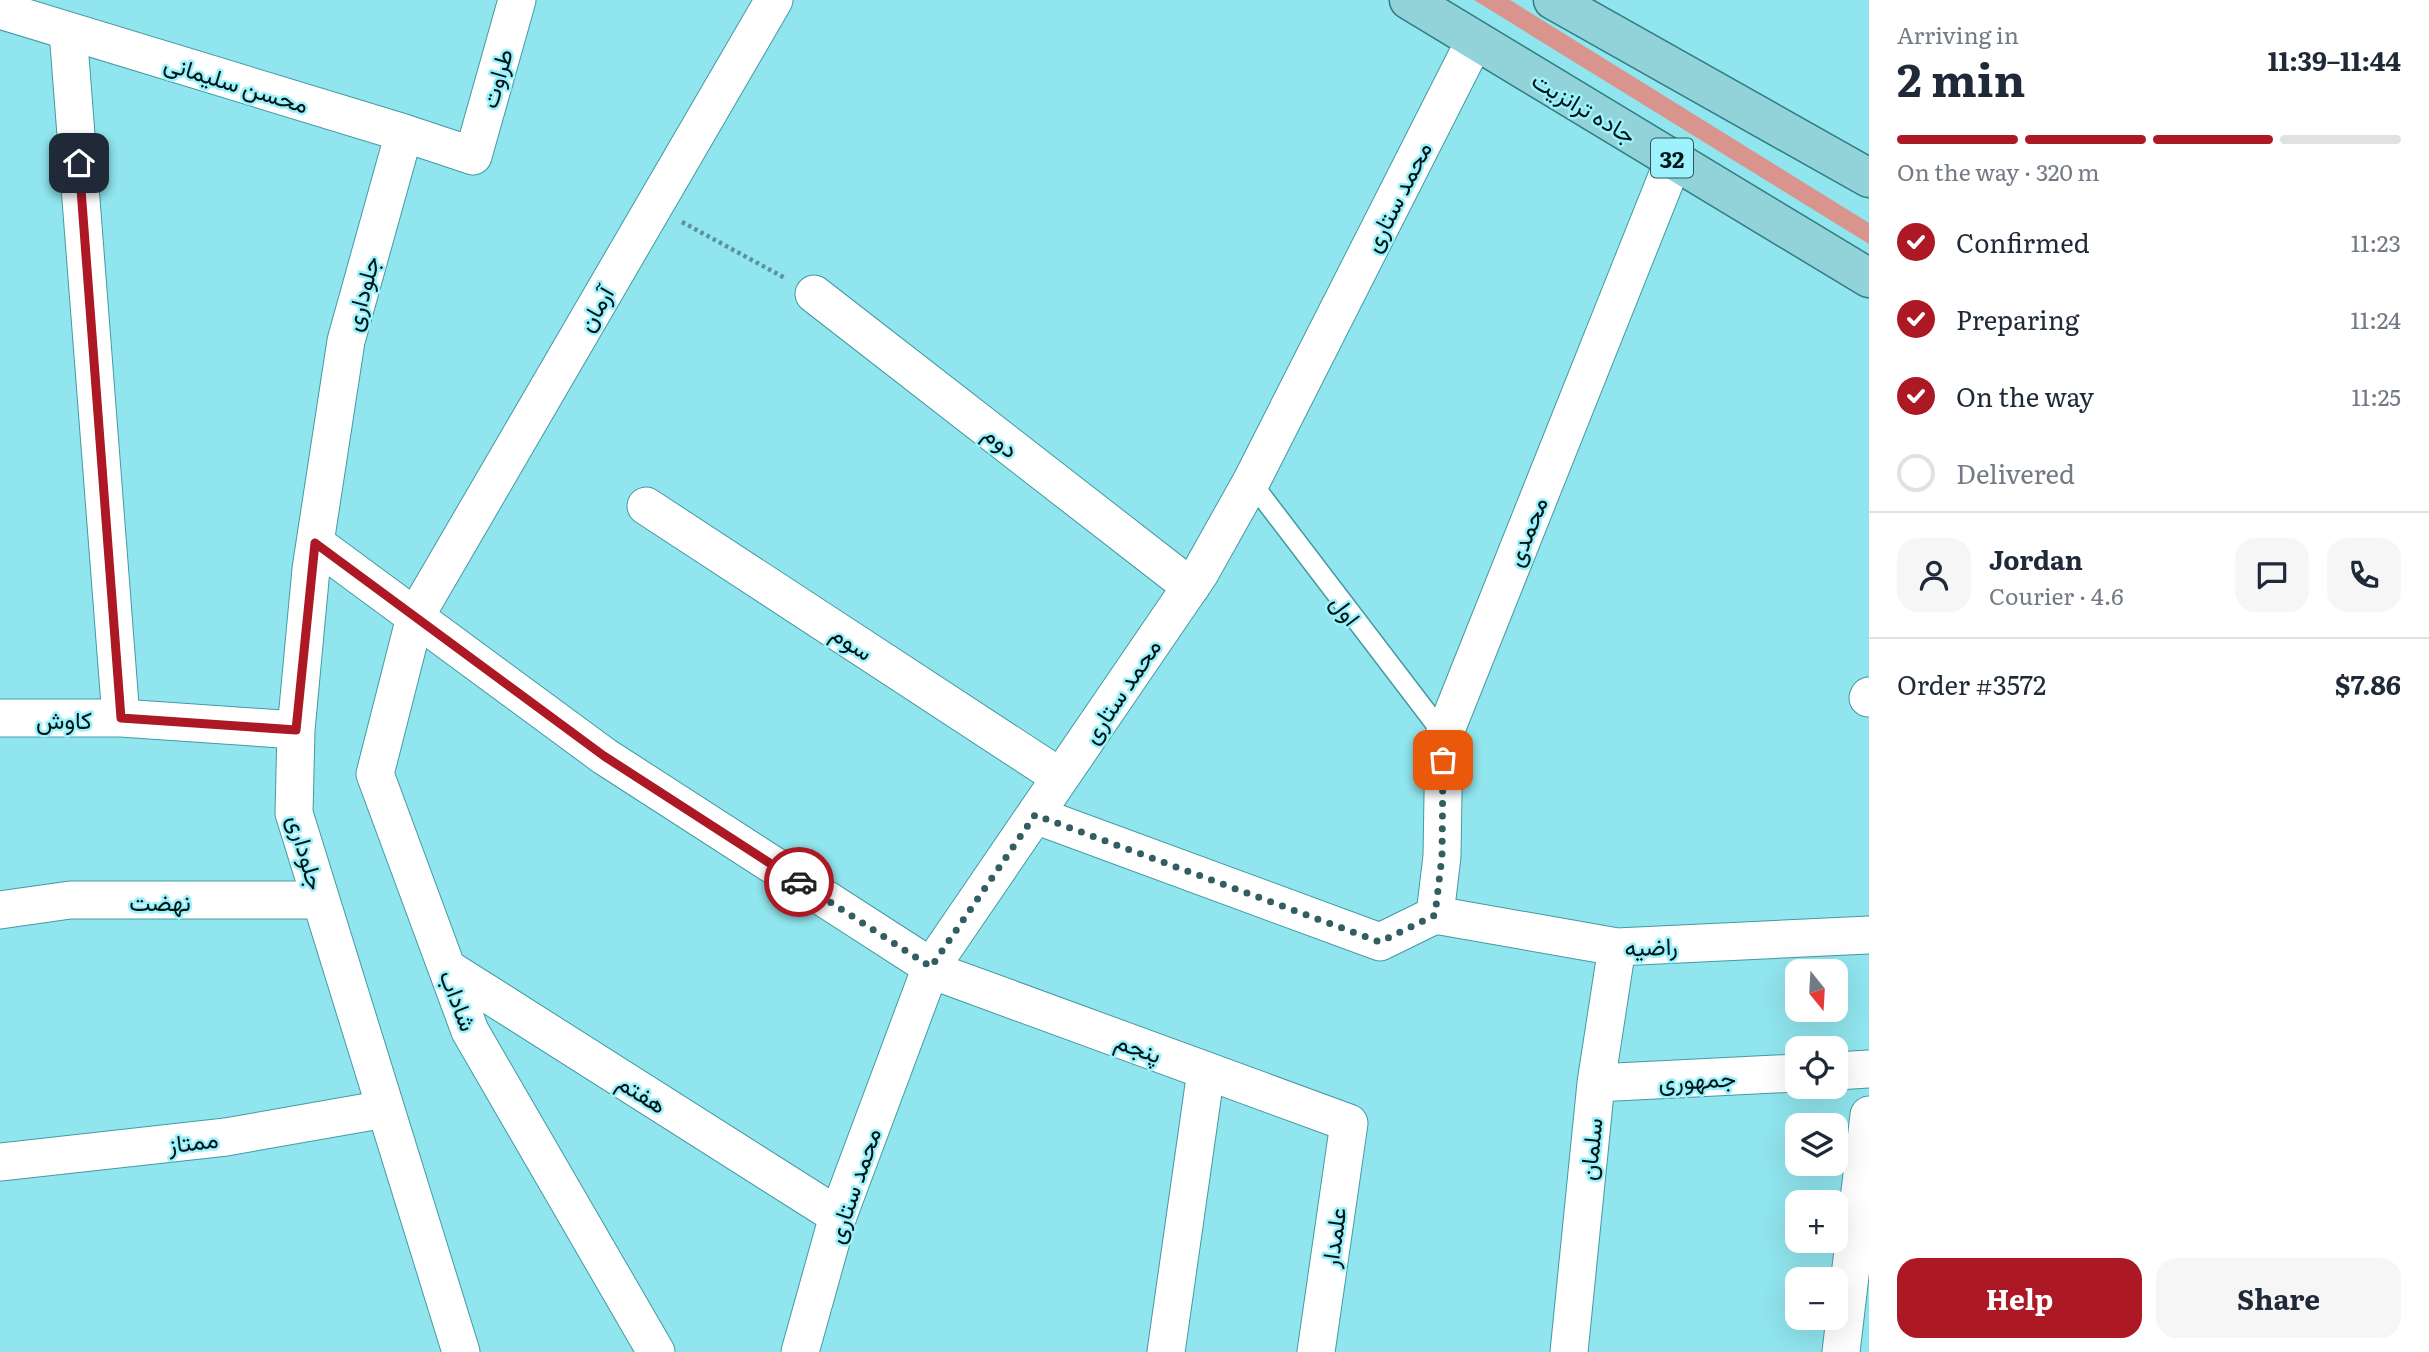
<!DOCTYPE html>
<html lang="en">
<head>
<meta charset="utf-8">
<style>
	:root { --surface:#fff; --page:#f6f6f7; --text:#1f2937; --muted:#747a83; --line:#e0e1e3; --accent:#ac1924 }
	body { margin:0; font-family:Literata,Vazirmatn,serif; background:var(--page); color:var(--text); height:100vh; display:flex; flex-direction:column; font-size:26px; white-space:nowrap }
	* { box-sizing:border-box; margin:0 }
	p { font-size:23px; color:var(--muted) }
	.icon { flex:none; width:38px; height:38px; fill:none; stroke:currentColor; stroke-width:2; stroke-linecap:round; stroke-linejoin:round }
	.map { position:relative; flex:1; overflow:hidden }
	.details { display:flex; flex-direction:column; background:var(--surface); width:560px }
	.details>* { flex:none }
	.needle { width:46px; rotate:162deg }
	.buttons { position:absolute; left:1785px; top:959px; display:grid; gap:14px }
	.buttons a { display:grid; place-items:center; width:63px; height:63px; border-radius:14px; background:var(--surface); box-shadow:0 7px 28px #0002; font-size:35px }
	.pin { position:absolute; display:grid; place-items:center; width:60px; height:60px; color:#fff; margin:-30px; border-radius:14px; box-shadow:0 4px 10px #0006 }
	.courier { position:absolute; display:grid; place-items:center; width:70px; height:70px; margin:-35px; border:5px solid #ac1924; border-radius:50%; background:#fff; color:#222; box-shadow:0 2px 9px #0007 }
	.summary em { font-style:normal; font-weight:700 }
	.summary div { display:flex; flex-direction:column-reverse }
	.summary { display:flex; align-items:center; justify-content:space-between; height:119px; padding:0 28px }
	h1 { font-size:46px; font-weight:700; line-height:52px }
	.bar { display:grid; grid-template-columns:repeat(4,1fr); gap:10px 7px; align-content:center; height:84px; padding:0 28px }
	.bar i { height:9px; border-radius:5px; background:var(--line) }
	.bar .selected { background:var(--accent) }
	.bar p { grid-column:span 4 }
	.line { display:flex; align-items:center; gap:18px; padding:0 28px; border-top:2px solid var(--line) }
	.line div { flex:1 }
	.round { display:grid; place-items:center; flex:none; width:74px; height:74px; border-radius:21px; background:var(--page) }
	ol { padding:0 28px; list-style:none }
	li { display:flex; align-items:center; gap:21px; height:77px }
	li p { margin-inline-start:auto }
	li .icon { padding:7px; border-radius:50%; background:var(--accent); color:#fff; stroke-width:4 }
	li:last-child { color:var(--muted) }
	li i { width:38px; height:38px; border:4px solid var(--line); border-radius:50% }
	.button { display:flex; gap:14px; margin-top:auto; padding:14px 28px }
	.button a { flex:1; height:80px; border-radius:21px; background:var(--accent); color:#fff; font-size:28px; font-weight:700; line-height:80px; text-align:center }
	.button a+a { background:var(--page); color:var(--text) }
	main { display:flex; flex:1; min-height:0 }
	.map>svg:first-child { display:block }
	.green { fill:#d9948e }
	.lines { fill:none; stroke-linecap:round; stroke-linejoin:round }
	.lane-casing { stroke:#449aa3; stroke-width:22 }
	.street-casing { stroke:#449aa3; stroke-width:39 }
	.primary-casing { stroke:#307c84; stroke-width:41 }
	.path { stroke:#58949a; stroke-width:4.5; stroke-dasharray:3.5 3.5; stroke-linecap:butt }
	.lane { stroke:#fff; stroke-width:19 }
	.street { stroke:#fff; stroke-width:37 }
	.primary { stroke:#92d2d9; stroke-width:38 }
	.done { stroke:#325e62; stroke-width:7; stroke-dasharray:0 12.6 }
	.route { stroke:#ac1924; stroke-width:9 }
	.labels { text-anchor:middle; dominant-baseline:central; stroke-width:5; stroke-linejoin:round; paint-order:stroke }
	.shield { fill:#9df2fb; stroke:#2f575b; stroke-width:2 }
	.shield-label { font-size:23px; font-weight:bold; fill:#001517 }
	.street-label { font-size:24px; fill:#001517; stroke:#9df2fb }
</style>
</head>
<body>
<main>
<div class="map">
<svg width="1869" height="1352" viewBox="0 0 1869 1352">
	<rect width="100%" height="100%" fill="#90e5ee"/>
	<path class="green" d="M 1474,0 L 1510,0 L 1869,223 L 1869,244 Z"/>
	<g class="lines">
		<defs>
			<path id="lane" d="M 1251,482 L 1444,735"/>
			<path id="street" d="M 0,10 L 404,133 L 473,156 L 517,0
				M 68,31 L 121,718
				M 404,133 L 346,341 L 311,569 L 296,730 L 294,813 L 461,1352
				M 814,294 L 1191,587
				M 646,506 L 1060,777
				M 315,543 L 604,756 L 942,974 L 1349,1123 L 1316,1352
				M 1868,698 L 1869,696
				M 0,718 L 121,718 L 296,730
				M 1035,815 L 1380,942 L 1435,915
				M 0,910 L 70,900 L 321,900
				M 1435,915 L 1442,856 L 1444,735 L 1674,159
				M 1435,915 L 1617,947 L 1869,935
				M 447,968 L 838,1216
				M 1836,1071 L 1869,1069
				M 1596,1083 L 1797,1073
				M 0,1162 L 226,1137 L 385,1109
				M 656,1352 L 470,1031 L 375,774 L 415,617 L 774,0
				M 800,1352 L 838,1216 L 931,967 L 1200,573 L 1251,482 L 1475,40
				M 1166,1352 L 1206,1071
				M 1569,1352 L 1596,1083 L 1617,947
				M 1841,1352 L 1869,1115"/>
			<path id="primary" d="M 1409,0 L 1869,278
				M 1553,0 L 1869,178"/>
		</defs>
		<use href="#lane" class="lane-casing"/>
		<use href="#street" class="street-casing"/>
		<use href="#primary" class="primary-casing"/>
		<path class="path" d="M 682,222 L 785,278"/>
		<use href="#lane" class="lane"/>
		<use href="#street" class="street"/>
		<use href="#primary" class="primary"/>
	</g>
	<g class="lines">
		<path class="done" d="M 799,882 L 931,967 L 1035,815 L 1380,942 L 1435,915 L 1442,856 L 1443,760"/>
		<path class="route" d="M 79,163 L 121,718 L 296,730 L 315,543 L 604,756 L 799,882"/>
	</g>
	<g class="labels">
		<rect class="shield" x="1651" y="138.5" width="42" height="39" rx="5"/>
		<g class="shield-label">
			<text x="1672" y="158">32</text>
		</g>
		<g class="street-label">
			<text transform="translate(495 78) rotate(-74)">طراوت</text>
			<text transform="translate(237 82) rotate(17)">محسن سلیمانی</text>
			<text transform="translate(1585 106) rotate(31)">جاده ترانزیت</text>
			<text transform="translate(1396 196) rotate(-63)">محمد ستاری</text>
			<text transform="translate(360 293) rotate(-75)">جلوداری</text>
			<text transform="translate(594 308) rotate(-60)">آرمان</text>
			<text transform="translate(1002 440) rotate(38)">دوم</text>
			<text transform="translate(1525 531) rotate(-68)">محمدی</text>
			<text transform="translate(1347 609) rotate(53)">اول</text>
			<text transform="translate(853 641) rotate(33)">سوم</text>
			<text transform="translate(1120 690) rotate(-56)">محمد ستاری</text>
			<text x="64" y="718">کاوش</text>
			<text transform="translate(308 852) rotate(74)">جلوداری</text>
			<text x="160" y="900">نهضت</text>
			<text transform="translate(1651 945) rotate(-2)">راضیه</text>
			<text transform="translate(460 1000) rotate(69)">شاداب</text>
			<text transform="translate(1139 1046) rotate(20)">پنجم</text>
			<text transform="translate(1697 1078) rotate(-3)">جمهوری</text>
			<text transform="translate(643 1092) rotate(32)">هفتم</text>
			<text transform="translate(193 1140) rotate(-7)">ممتاز</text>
			<text transform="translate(1589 1149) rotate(-84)">سلمان</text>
			<text transform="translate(852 1185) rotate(-71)">محمد ستاری</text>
			<text transform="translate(1332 1237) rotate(-82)">علمدار</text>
		</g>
	</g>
</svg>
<div class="buttons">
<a><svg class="needle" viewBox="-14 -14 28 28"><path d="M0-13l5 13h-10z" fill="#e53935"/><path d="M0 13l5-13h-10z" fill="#747a83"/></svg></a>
<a><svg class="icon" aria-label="locate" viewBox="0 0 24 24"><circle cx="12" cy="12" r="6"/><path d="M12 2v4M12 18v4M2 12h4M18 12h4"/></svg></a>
<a><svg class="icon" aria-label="layers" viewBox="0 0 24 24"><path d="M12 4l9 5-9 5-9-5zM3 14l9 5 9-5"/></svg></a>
<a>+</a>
<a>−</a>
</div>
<div class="pin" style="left:1443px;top:760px;background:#ea580c"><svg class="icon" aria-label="bag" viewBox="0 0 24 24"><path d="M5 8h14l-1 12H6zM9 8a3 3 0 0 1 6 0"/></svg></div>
<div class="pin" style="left:79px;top:163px;background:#1f2937"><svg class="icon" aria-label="home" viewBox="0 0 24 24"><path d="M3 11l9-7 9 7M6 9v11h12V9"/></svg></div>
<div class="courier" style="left:799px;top:882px"><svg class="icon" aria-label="car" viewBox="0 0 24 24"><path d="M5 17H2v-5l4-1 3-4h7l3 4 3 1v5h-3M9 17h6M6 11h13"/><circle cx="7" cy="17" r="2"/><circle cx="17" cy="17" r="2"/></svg></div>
</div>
<section class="details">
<div class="summary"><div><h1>2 min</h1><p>Arriving in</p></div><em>11:39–11:44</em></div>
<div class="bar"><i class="selected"></i><i class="selected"></i><i class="selected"></i><i></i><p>On the way · 320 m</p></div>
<ol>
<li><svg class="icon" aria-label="check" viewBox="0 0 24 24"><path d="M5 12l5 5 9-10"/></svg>Confirmed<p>11:23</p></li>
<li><svg class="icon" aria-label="check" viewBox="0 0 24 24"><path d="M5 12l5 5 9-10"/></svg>Preparing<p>11:24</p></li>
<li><svg class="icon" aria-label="check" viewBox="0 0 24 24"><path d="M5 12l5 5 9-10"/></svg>On the way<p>11:25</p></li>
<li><i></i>Delivered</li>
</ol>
<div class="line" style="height:126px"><a class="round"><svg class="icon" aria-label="person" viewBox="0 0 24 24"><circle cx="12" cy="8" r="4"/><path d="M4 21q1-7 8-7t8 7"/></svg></a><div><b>Jordan</b><p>Courier · 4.6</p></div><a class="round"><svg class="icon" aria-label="chat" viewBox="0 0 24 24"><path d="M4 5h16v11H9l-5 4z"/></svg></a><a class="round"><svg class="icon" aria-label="phone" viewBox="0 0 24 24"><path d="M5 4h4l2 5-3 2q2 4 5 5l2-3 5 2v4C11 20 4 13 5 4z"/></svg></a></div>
<div class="line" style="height:91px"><div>Order #3572</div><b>$7.86</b></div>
<div class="button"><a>Help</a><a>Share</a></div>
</section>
</main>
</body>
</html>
